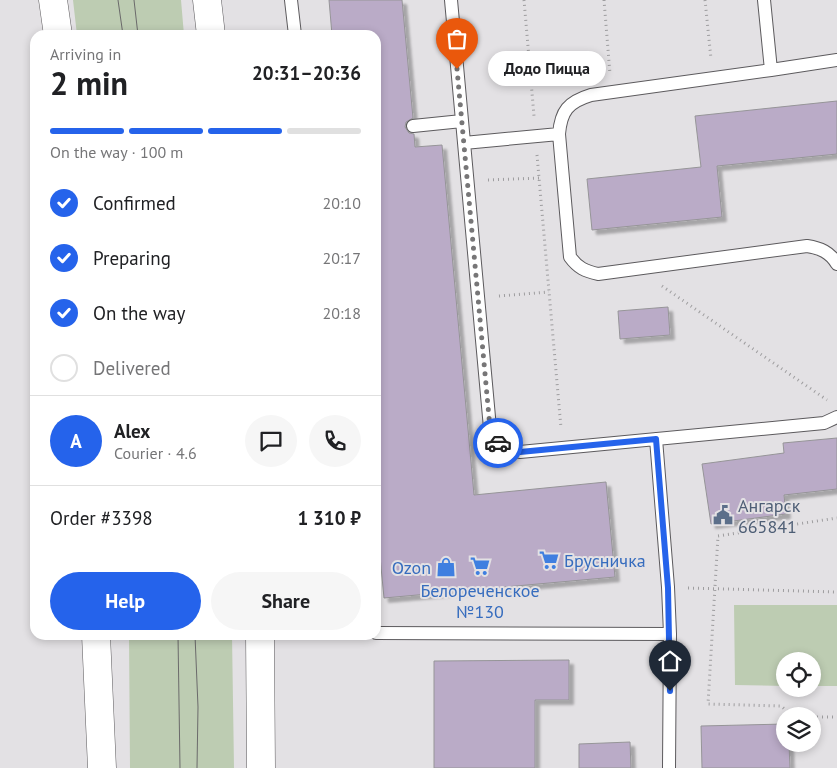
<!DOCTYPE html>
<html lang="en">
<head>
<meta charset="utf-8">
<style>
	:root { --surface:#fff; --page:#f6f6f6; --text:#202124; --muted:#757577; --line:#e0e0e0; --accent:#2563eb }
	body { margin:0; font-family:"PT Sans",sans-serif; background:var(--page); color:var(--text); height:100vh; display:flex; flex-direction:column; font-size:19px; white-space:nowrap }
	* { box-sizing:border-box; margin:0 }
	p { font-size:16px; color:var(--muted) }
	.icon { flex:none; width:28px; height:28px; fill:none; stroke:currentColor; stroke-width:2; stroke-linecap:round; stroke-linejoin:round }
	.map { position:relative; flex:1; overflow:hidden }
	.side { position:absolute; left:30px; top:30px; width:351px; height:610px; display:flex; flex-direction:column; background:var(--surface); border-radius:15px; box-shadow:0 2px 8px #0003 }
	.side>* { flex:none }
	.tools { position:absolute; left:776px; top:652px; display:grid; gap:10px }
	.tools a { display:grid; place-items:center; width:45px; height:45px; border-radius:50%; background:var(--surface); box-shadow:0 2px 8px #0003; font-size:25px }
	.pin { position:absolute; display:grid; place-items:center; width:42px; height:42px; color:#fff; margin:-51px -21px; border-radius:50% 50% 50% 0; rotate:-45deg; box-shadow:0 0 5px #0007 }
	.pin .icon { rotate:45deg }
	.courier { position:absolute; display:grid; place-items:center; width:50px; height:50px; margin:-25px; border:4px solid #2563eb; border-radius:50%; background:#fff; color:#222; box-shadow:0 1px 6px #0007 }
	.bubble { position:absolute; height:35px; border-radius:18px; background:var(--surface); box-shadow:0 2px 8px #0003; font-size:16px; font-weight:800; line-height:35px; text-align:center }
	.head em { font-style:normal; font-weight:800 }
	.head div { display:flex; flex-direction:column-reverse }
	.head { display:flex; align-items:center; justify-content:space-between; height:85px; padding:0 20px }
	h1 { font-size:32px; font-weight:800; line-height:38px }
	.bar { display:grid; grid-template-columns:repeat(4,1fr); gap:8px 5px; align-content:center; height:60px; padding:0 20px }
	.bar i { height:6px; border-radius:4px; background:var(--line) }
	.bar .selected { background:var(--accent) }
	.bar p { grid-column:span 4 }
	.line { display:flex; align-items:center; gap:12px; padding:0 20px; border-top:1px solid var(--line) }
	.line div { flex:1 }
	.round { display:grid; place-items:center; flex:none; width:52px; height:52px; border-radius:26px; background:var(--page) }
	ol { padding:0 20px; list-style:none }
	li { display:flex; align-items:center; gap:15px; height:55px }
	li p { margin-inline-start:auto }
	li .icon { padding:5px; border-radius:50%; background:var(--accent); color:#fff; stroke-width:4 }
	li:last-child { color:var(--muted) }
	li i { width:28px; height:28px; border:2px solid var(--line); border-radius:50% }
	.cta { display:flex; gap:10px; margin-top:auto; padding:10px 20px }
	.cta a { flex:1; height:58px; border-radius:30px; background:var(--accent); color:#fff; font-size:20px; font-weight:800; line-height:58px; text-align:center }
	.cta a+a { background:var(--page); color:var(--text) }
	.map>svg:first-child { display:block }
	.green { fill:#bdccb2 }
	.building { fill:#baabc7; stroke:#969598; filter:url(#shadow) }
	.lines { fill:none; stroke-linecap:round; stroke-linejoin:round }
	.lane-casing { stroke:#5c5a5d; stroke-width:14 }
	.secondary-casing { stroke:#5c5a5d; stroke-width:29 }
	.path { stroke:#9e9d9f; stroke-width:3; stroke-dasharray:1 4; stroke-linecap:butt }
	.lane { stroke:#fff; stroke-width:12 }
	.secondary { stroke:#fff; stroke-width:28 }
	.tram { stroke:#6b6a6b; stroke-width:1 }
	.done { stroke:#777677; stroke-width:5; stroke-dasharray:0 9 }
	.route { stroke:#2563eb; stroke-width:6 }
	.labels { text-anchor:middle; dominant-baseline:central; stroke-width:4; stroke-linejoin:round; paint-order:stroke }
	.service-label { font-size:18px; fill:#4e5e75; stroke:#e3e1e4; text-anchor:start }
	.shop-label { font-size:18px; fill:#366cbe; stroke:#e3e1e4; text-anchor:start }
</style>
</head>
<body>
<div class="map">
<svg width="837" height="768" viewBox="0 0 837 768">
	<defs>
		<filter id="shadow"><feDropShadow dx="4.5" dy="4.5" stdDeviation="1" flood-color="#0004"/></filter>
	</defs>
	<rect width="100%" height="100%" fill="#e3e1e4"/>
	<path class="green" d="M 73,0 L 181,0 L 184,35 L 77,35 Z
		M 734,605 L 837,605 L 837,686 L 813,686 L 812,661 L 785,661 L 785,686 L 735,685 Z
		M 129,635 L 232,635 L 234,768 L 130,768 Z"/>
	<path class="building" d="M 329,0 L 402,0 L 413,118 L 406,122 L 405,127 L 409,133 L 414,134 L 415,147 L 442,145 L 474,495 L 606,482 L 615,577 L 384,598 L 376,515 L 376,35 L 332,35 Z
		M 837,101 L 837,154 L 717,166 L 722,217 L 592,230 L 587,179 L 701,167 L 695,116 Z
		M 668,307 L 670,335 L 620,339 L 618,311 Z
		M 837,438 L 837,489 L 784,495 L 786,514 L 711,524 L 702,464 L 784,453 L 783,443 Z
		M 569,660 L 569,700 L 535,700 L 535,768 L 434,768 L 434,661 Z
		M 785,724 L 785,744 L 789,744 L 790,768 L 702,768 L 701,726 Z
		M 630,742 L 631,768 L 579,768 L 579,744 Z"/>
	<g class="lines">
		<defs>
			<path id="lane" d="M 291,0 L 295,35
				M 451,0 L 490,428 C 498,446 502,448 520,452 L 824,423 L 837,417
				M 764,0 L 771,70 L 837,60
				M 771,70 L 591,95 C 568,102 561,111 559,134 L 570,257 C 578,268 585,271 598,274 L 807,246 C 820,248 830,252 837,264
				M 413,126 L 462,121
				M 464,143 L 559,134
				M 656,439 L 668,587 L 670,634 L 669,768
				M 376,633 L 670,634"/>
			<path id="secondary" d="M 53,0 L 58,35
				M 207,0 L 211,35
				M 96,635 L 102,768
				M 260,635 L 261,768"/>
		</defs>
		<use href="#lane" class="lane-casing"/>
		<use href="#secondary" class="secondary-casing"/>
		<path class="path" d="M 524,0 L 534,116
			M 604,0 L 610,74
			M 705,0 L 711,59
			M 537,155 L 561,428
			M 488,180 L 539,178
			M 662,286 L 827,400
			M 499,296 L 549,292
			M 688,588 L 837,592
			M 796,716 L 793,716 L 781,706 L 708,704 L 718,536 L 837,518
			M 812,717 L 837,717"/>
		<use href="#lane" class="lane"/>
		<use href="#secondary" class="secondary"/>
		<path class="tram" d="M 118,0 L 123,35
			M 134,0 L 138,35
			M 178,635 L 180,768
			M 195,635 L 198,707 L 197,768"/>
	</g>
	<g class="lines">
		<path class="done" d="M 457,69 L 490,428 L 495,440 L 498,443"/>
		<path class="route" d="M 498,443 L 504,448 L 520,452 L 656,439 L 668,588 L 670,691"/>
	</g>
	<defs>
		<symbol id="civic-bare" viewBox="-9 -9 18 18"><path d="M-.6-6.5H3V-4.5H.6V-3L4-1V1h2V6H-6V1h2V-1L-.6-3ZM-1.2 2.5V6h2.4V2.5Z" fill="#5c6f8a" stroke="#e3e1e4" stroke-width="2.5" paint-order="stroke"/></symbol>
		<symbol id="supermarket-bare" viewBox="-9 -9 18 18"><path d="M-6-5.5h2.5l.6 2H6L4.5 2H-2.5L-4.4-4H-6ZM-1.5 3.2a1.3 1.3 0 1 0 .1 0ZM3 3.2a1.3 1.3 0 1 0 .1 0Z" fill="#3f7fe0" stroke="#e3e1e4" stroke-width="2.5" paint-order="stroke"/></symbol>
		<symbol id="shop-bare" viewBox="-9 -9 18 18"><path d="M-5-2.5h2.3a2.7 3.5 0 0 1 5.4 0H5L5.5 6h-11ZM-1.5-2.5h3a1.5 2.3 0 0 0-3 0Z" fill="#3f7fe0" stroke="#e3e1e4" stroke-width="2.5" paint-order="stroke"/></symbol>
	</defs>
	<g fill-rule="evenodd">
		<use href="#civic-bare" x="709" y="501" width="28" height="28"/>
		<use href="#supermarket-bare" x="535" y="546" width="28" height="28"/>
		<use href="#supermarket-bare" x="466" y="552" width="28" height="28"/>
		<use href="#shop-bare" x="432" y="553" width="28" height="28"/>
	</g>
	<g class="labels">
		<g class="service-label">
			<text x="738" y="505">Ангарск<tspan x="738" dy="21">665841</tspan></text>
		</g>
		<g class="shop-label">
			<text x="564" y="560">Брусничка</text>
			<text x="431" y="567" text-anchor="end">Ozon</text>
			<text x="480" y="590" text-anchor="middle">Белореченское<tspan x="480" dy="21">№130</tspan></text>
		</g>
	</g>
</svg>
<div class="tools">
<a><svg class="icon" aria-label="locate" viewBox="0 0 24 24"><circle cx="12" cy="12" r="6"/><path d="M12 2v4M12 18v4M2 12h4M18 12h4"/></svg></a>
<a><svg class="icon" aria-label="layers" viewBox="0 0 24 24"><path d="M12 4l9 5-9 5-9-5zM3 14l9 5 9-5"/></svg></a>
</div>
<div class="pin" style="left:457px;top:69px;background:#ea580c"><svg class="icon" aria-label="bag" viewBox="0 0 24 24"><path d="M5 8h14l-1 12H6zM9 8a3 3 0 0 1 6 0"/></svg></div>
<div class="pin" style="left:670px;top:691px;background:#1f2937"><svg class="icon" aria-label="home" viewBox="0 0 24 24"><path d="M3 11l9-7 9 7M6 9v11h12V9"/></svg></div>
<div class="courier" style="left:498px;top:443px"><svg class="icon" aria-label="car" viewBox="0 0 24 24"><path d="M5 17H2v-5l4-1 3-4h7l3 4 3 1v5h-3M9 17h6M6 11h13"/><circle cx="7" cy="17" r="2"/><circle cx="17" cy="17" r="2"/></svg></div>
<div class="bubble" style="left:488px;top:51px;width:118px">Додо Пицца</div>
<section class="side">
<div class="head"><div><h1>2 min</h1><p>Arriving in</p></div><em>20:31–20:36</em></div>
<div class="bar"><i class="selected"></i><i class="selected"></i><i class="selected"></i><i></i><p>On the way · 100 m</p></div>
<ol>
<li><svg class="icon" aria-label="check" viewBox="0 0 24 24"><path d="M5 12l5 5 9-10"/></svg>Confirmed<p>20:10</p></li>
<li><svg class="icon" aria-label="check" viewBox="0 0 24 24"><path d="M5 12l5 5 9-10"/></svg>Preparing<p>20:17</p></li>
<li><svg class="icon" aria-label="check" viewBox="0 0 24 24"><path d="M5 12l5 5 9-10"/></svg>On the way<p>20:18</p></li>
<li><i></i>Delivered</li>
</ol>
<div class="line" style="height:90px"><b class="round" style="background:var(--accent);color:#fff">A</b><div><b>Alex</b><p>Courier · 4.6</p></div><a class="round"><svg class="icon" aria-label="chat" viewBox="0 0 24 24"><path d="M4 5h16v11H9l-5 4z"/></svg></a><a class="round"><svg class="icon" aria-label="phone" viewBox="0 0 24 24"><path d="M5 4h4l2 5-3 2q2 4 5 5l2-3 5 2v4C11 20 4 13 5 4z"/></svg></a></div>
<div class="line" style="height:65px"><div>Order #3398</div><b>1 310 ₽</b></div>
<div class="cta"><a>Help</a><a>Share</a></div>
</section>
</div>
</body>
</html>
